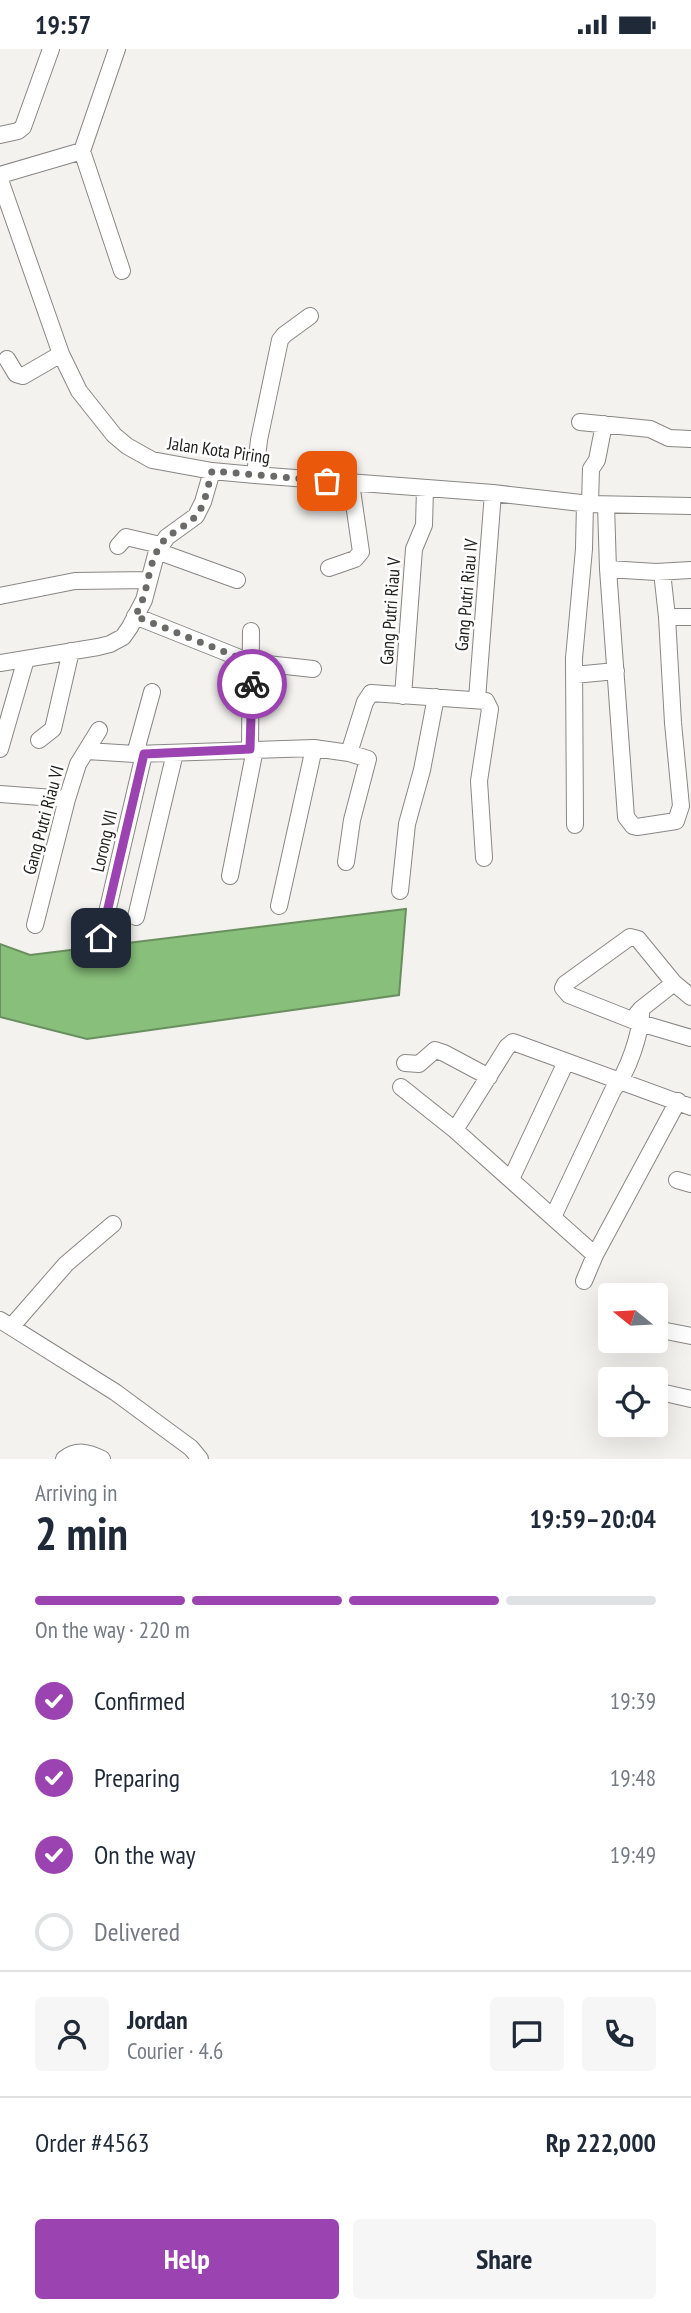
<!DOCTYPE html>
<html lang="en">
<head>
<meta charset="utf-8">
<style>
	:root { --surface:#fff; --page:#f6f6f7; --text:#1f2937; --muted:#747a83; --line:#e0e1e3; --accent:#9b44b1 }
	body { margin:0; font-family:"PT Sans Narrow",sans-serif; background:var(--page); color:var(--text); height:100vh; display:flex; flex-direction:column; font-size:26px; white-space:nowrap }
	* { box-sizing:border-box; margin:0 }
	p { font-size:23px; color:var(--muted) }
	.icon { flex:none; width:38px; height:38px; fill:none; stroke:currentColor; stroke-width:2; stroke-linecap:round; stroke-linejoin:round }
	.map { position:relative; height:1410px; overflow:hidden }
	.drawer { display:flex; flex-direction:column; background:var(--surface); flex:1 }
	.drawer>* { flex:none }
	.needle { width:46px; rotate:288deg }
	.fabs { position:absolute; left:598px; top:1234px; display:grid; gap:14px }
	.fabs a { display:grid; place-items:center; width:70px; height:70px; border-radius:7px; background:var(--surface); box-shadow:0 7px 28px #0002; font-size:35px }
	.pin { position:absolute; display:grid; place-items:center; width:60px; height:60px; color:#fff; margin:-30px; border-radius:14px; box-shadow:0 4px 10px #0006 }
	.courier { position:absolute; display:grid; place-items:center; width:70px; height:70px; margin:-35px; border:5px solid #9b44b1; border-radius:50%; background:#fff; color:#222; box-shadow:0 2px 9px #0007 }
	.headline em { font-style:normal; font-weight:700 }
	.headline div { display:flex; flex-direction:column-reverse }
	.headline { display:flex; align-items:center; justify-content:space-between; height:119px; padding:0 35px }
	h1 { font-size:46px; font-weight:700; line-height:52px }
	.bar { display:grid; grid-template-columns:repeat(4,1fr); gap:10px 7px; align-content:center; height:84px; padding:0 35px }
	.bar i { height:9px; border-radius:5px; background:var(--line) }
	.bar .selected { background:var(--accent) }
	.bar p { grid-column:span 4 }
	.line { display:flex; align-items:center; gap:18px; padding:0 35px; border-top:2px solid var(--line) }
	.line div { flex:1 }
	.round { display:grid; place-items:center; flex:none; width:74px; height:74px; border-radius:7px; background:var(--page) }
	ol { padding:0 35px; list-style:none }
	li { display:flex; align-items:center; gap:21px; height:77px }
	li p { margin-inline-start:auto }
	li .icon { padding:7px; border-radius:50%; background:var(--accent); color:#fff; stroke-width:4 }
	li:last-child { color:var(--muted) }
	li i { width:38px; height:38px; border:4px solid var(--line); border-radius:50% }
	.cta { display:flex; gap:14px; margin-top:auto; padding:14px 35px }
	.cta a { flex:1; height:80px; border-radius:7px; background:var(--accent); color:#fff; font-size:28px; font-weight:700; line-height:80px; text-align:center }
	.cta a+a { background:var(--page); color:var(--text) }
	.status { display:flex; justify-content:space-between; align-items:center; height:49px; padding:0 35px; background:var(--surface); direction:ltr }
	.status svg { height:19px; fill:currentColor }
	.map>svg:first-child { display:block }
	.water { fill:#88bf7a; stroke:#698f5f; stroke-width:2 }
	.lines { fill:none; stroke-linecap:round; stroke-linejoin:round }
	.minor-casing { stroke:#888783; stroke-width:18 }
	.minor { stroke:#fff; stroke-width:16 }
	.done { stroke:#6a6a68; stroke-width:7; stroke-dasharray:0 12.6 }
	.route { stroke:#9b44b1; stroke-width:9 }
	.labels { text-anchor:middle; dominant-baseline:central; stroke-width:5; stroke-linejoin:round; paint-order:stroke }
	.street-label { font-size:18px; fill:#20201f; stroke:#fff }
</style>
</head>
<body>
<div class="status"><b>19:57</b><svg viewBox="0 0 49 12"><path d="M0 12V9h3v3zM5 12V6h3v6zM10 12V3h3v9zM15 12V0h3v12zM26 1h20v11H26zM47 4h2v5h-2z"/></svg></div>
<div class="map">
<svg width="691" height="1410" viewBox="0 0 691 1410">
	<rect width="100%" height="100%" fill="#f4f2ef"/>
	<path class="water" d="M 406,860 L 399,946 L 87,990 L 0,968 L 0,895 L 30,906 Z"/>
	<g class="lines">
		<defs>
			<path id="minor" d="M 0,86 L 18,82 L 23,78 L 51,0
				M 82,102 L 117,0
				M 0,126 L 82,102 L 122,222
				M 0,131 L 61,305 L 79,342 L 114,386 L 127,397 L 152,411 L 212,422 L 255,426 L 493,444 L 590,455 L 691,457
				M 7,310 L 16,325 L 23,327 L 61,305
				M 580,373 L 650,380 L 669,389 L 691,390
				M 255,426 L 259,391 L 280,291 L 284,286 L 310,267
				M 590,455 L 591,420 L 597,411 L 604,375
				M 606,456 L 608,520 L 626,768 L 633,777 L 637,778 L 676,772 L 681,757 L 673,674 L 667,568 L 662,523
				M 118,497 L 126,488 L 160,496
				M 157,502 L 237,531
				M 329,519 L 355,510 L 361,503 L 351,434
				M 608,520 L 656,523 L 691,521
				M 0,547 L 75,532 L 148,531
				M 135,567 L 250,613 L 313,620
				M 667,568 L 691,568
				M 0,614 L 98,598 L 110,595 L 123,588 L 130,578 L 144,551 L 157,502 L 167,488 L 196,467 L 203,453 L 212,422
				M 574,626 L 616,622
				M 403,647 L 414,500 L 424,476 L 425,440
				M 477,650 L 493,444
				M 39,691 L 53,680 L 71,602
				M 0,700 L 26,610
				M 250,700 L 251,582
				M 87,702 L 135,705 L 314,699 L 349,704 L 365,653 L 371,644 L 486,652 L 490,660 L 479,732 L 484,809
				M 135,705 L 152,643
				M 0,745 L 67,750
				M 575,776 L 574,609 L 584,500 L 585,454
				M 346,813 L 352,771 L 368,710 L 349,704
				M 230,827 L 255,700
				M 400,842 L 407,775 L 422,721 L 436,648
				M 279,857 L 314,699
				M 136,868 L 175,704
				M 35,876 L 67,750 L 78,715 L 99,681
				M 101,889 L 144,705
				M 691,948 L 674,934 L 638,890 L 630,888 L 565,935 L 563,939 L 569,946 L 637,973 L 691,989
				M 636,966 L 641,960 L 674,934
				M 405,1014 L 419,1015 L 435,1001 L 444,1004 L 489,1028
				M 401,1038 L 455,1081 L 595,1206 L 678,1052
				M 455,1081 L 507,998 L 513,993 L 691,1058
				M 511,1130 L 566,1013
				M 677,1131 L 691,1135
				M 553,1168 L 613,1041 C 628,1024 642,982 641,960
				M 584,1232 L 595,1206
				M 0,1271 L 115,1343 L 191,1399 L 200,1410
				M 12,1277 L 66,1215 L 113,1175
				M 656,1280 L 691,1287
				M 607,1330 L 611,1331
				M 656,1342 L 691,1350
				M 64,1410 C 77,1400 88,1403 102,1410"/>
		</defs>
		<use href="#minor" class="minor-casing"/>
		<use href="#minor" class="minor"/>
	</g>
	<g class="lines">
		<path class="done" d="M 252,635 L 250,613 L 135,567 C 149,544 146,523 158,500 C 165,485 183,480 195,468 C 205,458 208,436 212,422 L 327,432"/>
		<path class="route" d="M 101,889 L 144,705 L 250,700 L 252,635"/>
	</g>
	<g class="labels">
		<g class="street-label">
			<text transform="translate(219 401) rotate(8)">Jalan Kota Piring</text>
			<text transform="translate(466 546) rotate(-85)">Gang Putri Riau IV</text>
			<text transform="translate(390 562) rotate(-86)">Gang Putri Riau V</text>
			<text transform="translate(43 771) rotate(-75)">Gang Putri Riau VI</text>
			<text transform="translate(104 792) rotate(-77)">Lorong VII</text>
		</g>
	</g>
</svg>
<div class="fabs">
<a><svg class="needle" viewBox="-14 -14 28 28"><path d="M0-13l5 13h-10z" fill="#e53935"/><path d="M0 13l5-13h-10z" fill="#747a83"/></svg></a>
<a><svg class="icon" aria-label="locate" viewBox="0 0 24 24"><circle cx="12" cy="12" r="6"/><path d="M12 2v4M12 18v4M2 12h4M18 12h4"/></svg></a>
</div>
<div class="pin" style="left:327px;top:432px;background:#ea580c"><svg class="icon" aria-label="bag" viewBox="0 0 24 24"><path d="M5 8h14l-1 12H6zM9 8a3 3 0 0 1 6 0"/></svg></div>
<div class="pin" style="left:101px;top:889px;background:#1f2937"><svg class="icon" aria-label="home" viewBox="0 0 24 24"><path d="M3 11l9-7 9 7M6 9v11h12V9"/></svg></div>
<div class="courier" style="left:252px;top:635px"><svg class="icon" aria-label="bike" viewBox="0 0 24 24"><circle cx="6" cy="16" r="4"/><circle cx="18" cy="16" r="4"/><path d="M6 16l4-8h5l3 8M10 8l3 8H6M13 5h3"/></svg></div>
</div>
<section class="drawer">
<div class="headline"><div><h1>2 min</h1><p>Arriving in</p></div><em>19:59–20:04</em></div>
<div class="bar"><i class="selected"></i><i class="selected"></i><i class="selected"></i><i></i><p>On the way · 220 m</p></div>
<ol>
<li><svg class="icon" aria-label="check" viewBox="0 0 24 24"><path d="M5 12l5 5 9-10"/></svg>Confirmed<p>19:39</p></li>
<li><svg class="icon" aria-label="check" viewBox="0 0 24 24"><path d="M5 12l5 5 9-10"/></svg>Preparing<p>19:48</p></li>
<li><svg class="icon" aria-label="check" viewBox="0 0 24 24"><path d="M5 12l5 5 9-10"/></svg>On the way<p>19:49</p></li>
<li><i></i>Delivered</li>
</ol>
<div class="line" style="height:126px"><a class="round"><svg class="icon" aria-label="person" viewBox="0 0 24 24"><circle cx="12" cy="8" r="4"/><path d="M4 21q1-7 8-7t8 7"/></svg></a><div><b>Jordan</b><p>Courier · 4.6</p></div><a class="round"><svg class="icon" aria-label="chat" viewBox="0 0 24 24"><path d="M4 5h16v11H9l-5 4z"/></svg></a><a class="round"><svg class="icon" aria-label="phone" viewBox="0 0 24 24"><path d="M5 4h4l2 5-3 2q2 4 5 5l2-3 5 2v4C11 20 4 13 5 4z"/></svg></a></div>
<div class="line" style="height:91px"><div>Order #4563</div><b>Rp 222,000</b></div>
<div class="cta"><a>Help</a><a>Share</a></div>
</section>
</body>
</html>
